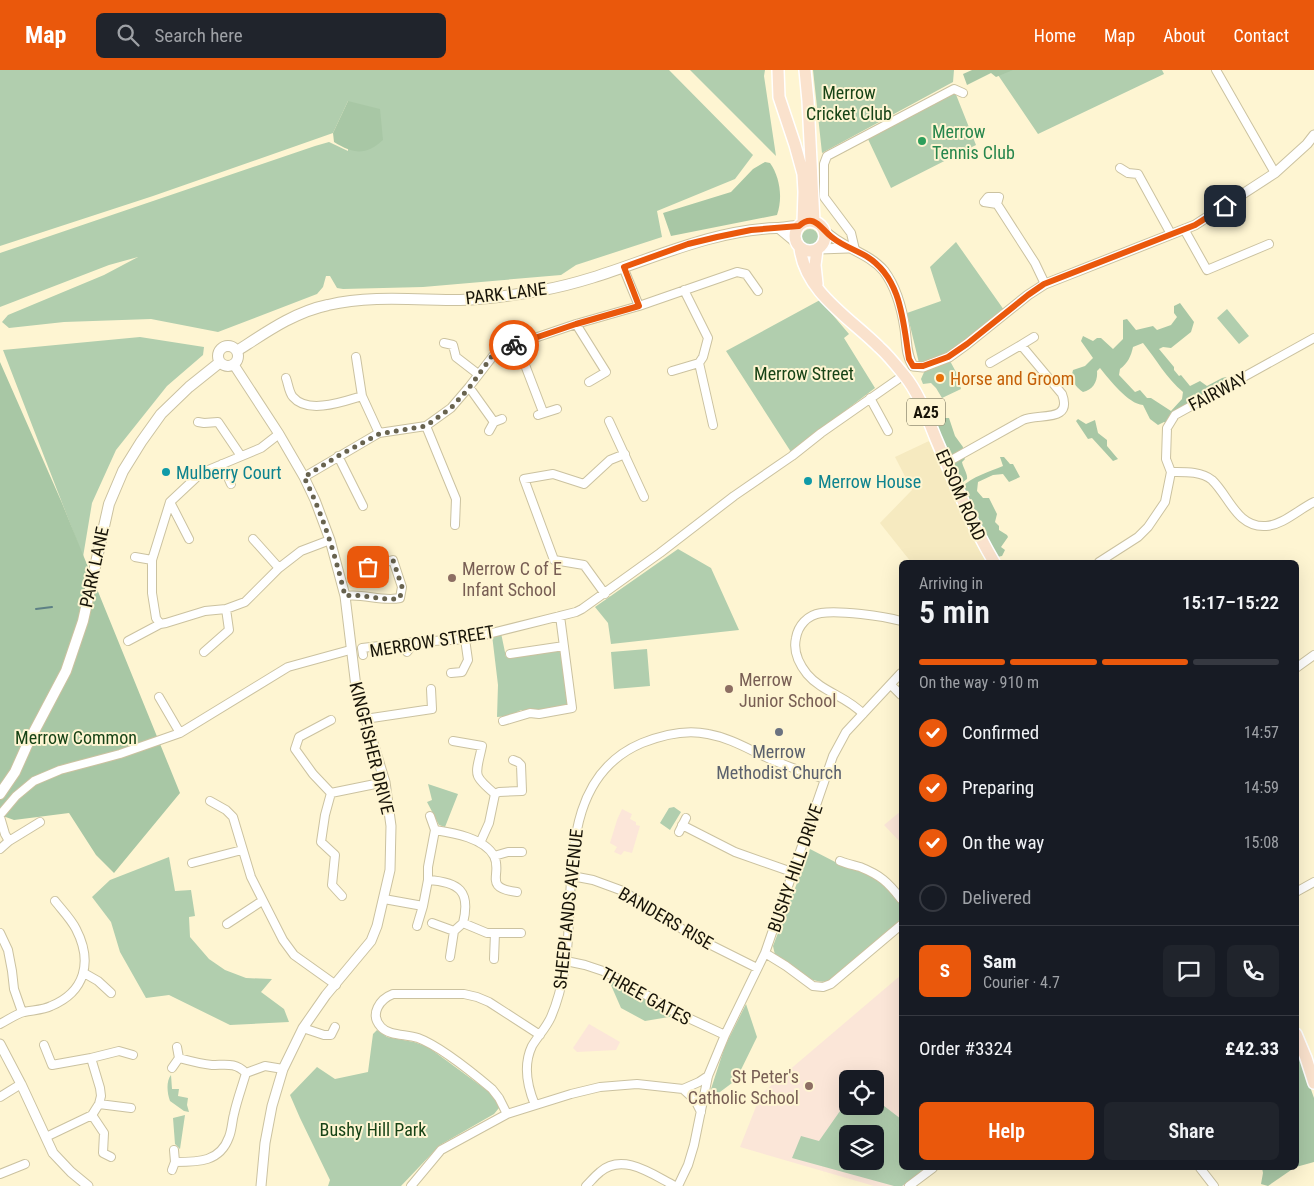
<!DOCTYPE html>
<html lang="en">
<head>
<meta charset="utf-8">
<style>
	:root { --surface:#171b24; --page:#20242c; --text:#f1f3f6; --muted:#9ea1a6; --line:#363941; --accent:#ea580c }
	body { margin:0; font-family:"Roboto Condensed",sans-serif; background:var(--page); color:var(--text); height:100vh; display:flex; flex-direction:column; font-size:19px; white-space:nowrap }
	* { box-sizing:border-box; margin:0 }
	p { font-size:16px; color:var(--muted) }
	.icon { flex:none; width:28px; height:28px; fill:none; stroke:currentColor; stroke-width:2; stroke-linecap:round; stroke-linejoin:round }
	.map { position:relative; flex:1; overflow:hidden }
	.drawer { position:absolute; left:899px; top:490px; width:400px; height:610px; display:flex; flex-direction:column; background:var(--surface); border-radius:8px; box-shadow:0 5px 20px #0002 }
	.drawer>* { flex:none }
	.buttons { position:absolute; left:839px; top:1000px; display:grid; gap:10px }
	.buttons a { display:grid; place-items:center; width:45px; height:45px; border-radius:8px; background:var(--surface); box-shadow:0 5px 20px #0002; font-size:25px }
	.pin { position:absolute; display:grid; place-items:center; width:42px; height:42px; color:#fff; margin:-21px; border-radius:10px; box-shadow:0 2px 8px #0006 }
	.courier { position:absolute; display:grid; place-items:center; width:50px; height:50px; margin:-25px; border:4px solid #ea580c; border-radius:50%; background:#fff; color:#222; box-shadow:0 1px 6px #0007 }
	.headline em { font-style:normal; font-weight:600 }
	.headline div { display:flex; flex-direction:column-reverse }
	.headline { display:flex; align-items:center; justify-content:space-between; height:85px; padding:0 20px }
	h1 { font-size:32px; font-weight:600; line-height:38px }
	.bar { display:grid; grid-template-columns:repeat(4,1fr); gap:8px 5px; align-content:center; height:60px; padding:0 20px }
	.bar i { height:6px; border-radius:4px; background:var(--line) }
	.bar .on { background:var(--accent) }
	.bar p { grid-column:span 4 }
	.line { display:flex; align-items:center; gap:12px; padding:0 20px; border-top:1px solid var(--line) }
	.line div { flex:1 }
	.round { display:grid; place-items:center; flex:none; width:52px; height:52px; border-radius:8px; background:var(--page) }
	ol { padding:0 20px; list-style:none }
	li { display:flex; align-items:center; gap:15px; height:55px }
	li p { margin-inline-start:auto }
	li .icon { padding:5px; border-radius:50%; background:var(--accent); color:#fff; stroke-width:4 }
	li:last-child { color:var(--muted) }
	li i { width:28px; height:28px; border:2px solid var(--line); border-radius:50% }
	.action { display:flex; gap:10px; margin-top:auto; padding:10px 20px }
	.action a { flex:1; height:58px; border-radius:8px; background:var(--accent); color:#fff; font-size:20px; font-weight:600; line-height:58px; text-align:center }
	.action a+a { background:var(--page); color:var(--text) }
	header { display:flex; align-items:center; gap:30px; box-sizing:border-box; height:70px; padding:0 25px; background:var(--accent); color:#fff }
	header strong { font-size:24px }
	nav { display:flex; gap:28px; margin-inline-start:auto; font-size:18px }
	.search { width:350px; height:45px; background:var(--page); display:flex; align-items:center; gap:12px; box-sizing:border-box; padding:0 18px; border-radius:8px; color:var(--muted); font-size:19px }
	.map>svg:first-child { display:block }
	.built { fill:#f6eac0 }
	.industrial { fill:#fce6d9 }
	.education { fill:#fbe6d8; fill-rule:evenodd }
	.green { fill:#b1ceae; fill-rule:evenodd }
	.forest { fill:#a8c7a5; fill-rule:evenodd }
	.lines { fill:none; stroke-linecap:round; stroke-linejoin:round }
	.stream { stroke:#5d8085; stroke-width:2 }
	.minor-casing { stroke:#cbc2a0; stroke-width:10 }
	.tertiary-casing { stroke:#cbc2a0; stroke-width:11 }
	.secondary-casing { stroke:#cbc2a0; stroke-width:12 }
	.primary-casing { stroke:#fff; stroke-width:14 }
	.minor { stroke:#fff; stroke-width:8 }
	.tertiary { stroke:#fff; stroke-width:9 }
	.secondary { stroke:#fff; stroke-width:10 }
	.primary { stroke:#fae2cd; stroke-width:11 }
	.done { stroke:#68634f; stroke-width:5; stroke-dasharray:0 9 }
	.route { stroke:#ea580c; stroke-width:6 }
	.leisure-dot { fill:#2e9e5b; stroke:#fef5d2; stroke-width:2 }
	.food-dot { fill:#e8710a; stroke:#fef5d2; stroke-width:2 }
	.culture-dot { fill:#0f9aa8; stroke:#fef5d2; stroke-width:2 }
	.education-dot { fill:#8d6e63; stroke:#fef5d2; stroke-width:2 }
	.worship-dot { fill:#6b7280; stroke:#fef5d2; stroke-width:2 }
	.labels { text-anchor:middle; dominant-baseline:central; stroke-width:4; stroke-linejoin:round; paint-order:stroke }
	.shield { fill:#fef5d2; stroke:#5d5845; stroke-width:1 }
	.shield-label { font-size:16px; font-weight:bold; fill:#181408 }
	.park-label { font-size:18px; fill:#174316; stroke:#fef5d2 }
	.leisure-label { font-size:18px; fill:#27864d; stroke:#fef5d2; text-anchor:start }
	.street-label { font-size:18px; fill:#181408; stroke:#fef5d2 }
	.food-label { font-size:18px; fill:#c56008; stroke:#fef5d2; text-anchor:start }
	.culture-label { font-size:18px; fill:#0d838f; stroke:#fef5d2; text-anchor:start }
	.education-label { font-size:18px; fill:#785e54; stroke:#fef5d2; text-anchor:start }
	.worship-label { font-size:18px; fill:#5b616d; stroke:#fef5d2 }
</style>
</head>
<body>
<header>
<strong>Map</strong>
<div class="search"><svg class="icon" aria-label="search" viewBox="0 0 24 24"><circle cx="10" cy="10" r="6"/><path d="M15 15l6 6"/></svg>Search here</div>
<nav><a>Home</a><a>Map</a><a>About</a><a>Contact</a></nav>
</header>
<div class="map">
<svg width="1314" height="1116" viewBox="0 0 1314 1116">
	<rect width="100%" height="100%" fill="#fef5d2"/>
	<path class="built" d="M 929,371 L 950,420 L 969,457 L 994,492 L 911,492 L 880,453 L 912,420 L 895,387 Z"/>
	<path class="industrial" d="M 622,739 L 632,744 L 630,749 L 636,752 L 636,755 L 640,756 L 632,783 L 624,781 L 621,785 L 614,782 L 617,777 L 610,773 L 617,750 Z
		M 589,954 L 620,972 L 616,980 L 577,982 L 573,978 Z"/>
	<path class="education" d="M 901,741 L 901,773 L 884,755 Z
		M 901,905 L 901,1098 L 928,1098 L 904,1116 L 874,1116 L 740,1077 L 761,1024 ZM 848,1009 L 875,1009 L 875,1036 L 848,1036 ZM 848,1064 L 875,1064 L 875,1091 L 848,1091 Z"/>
	<path class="green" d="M 0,0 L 669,0 L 753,85 L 735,109 L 657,141 L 662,167 L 576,195 L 561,205 L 423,217 L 343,219 L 337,218 L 330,206 L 326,206 L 323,217 L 317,224 L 218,262 L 151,249 L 64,252 L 9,258 L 2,252 L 8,245 L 104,205 L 138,187 L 109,195 L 0,237 L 0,183 L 315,76 L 329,72 L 348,81 L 348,31 L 333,63 L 153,126 L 0,176 Z
		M 690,0 L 765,0 L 764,6 L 776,86 Z
		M 813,0 L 954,0 L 953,12 L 822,83 Z
		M 992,0 L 1162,0 L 1164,4 L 1038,64 L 998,5 Z
		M 955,22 L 976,75 L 891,118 L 867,67 Z
		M802 167a8 8 0 1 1 16 0a8 8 0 1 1-16 0Z
		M 956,172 L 1004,240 L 947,285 L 919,293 L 907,243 L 941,231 L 930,197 Z
		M 820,230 L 849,264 L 844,268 L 875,318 L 791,382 L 726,281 Z
		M 1227,239 L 1249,266 L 1239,274 L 1217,248 Z
		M 140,267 L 204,277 L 203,285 L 167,316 L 116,380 L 92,433 L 83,487 L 3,280 Z
		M 950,291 L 956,302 L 957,302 L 961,319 L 942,328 L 936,318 L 931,313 L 923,314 L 921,309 L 925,300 Z
		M 678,479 L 711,498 L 739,560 L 611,574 L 608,553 L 595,537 Z
		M 501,563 L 506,587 L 562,580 L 569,635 L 539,640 L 521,640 L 509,646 L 497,647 L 498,615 L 492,565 Z
		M 647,579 L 650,616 L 614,619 L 611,582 Z
		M 428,714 L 458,724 L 445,757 L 439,755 L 427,732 L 432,730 Z
		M 674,737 L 681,742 L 670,760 L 660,753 L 669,738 Z
		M 810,779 L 841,795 L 880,809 L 901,834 L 901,844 L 898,853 L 830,910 C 813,918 789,895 775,885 L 773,876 Z
		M 169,787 L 175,821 L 191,820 L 195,846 L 189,847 L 190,867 L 209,889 L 225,900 L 246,908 L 272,909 L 261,922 L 284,939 L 289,952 L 230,955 L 169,925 L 146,928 L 120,882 L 111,852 L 92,827 L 110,810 Z
		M 607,906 L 675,946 L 645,951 L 621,938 Z
		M 746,934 L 757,967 L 736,1010 L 716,1025 L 710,1022 L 725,976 Z
		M 377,960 L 387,967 L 414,972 L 428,977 L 492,1024 L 497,1030 L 499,1038 L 494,1044 L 440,1075 L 401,1116 L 328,1116 L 330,1110 L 300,1048 L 290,1025 L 317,997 L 335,1009 L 368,1002 L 373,964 Z
		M 171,1005 L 172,1019 L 179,1019 L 178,1026 L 188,1028 L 187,1035 L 189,1042 L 184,1041 L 170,1031 C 167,1023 166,1011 171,1005 Z
		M 875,1029 L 901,1049 L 901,1098 L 928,1098 L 902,1116 L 894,1116 L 792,1088 L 801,1066 L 819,1071 L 847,1031 L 848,1036 L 875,1036 ZM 848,1064 L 875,1064 L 875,1091 L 848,1091 Z
		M 185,1045 L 180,1079 L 175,1074 L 173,1048 Z"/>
	<path class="forest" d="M 972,0 L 1013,0 L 996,7 L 991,3 L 967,15 L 963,4 Z
		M 348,31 L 380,39 L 383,70 C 365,86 354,84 334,72 L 333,63 Z
		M 765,92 L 770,93 C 780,107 783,128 777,145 L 671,166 L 663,143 L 731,122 L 753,99 Z
		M 1180,233 L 1194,252 L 1191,262 L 1171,278 L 1163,277 L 1159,279 L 1174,297 L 1174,300 L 1179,306 L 1181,305 L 1190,316 L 1200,311 L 1207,316 L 1222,308 L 1226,307 L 1229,312 L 1168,353 L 1164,352 L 1158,355 L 1150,349 L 1143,335 C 1128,334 1109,309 1100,298 L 1097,301 C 1098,311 1093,320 1083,322 C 1076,317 1070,310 1073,300 L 1085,296 L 1093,288 L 1081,271 L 1083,266 L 1093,271 L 1097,268 L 1101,268 L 1113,279 L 1123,269 L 1123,250 L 1127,249 L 1136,260 L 1153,256 L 1157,260 L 1171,255 L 1177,247 L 1174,243 L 1174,236 ZM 1143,273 C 1156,289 1167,309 1183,322 L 1182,329 L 1171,341 L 1151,328 L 1147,328 L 1140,320 L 1135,322 L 1119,305 L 1120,299 C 1128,293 1131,286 1133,277 Z
		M 0,292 L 62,433 L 180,723 L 114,803 L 96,785 L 69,743 L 14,750 L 0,745 Z
		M 941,348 L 949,348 L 955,366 L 963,377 L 962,384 L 965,389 L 962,392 C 963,398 968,404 967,409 L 963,412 L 960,411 L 939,365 L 937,353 Z
		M 1078,349 L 1086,354 L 1095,350 L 1098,363 L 1107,370 L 1107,376 L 1118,389 L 1113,391 L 1092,368 L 1088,369 L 1076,351 Z
		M 1000,387 L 1004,387 L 1010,394 L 1013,394 L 1020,407 L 1009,412 L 1003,404 L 993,405 L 978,412 L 977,421 L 983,428 L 989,428 L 997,444 L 995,452 L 999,456 L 999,460 L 1007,465 L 1008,467 L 1001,477 L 1005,480 L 1002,486 L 997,487 L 976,448 L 975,440 L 962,417 C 971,407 991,401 1003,396 Z
		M 1296,977 L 1314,1028 L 1314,1092 L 1296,1097 Z
		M 1262,1098 L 1294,1098 L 1268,1116 L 1261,1114 L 1263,1103 Z"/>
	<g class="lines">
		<path class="stream" d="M 36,539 L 52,537"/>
		<defs>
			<path id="minor" d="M 1216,0 L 1275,103
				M 1120,98 L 1128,103 L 1138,104 L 1171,164
				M 997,134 L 999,127 L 988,127 L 984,132 L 997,134 L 1035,193 L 1045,214
				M 1184,159 L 1207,200 L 1269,174
				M 855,180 L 851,163 L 824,127 L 824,94 L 827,86 L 954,19 L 963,23
				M 684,220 L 708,268 L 703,287 L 699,293 L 713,355
				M 639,236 L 737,202 L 746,204 L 758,221
				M 576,254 L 606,302 L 589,312
				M 444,273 L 453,275 L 456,287 L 478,304
				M 517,274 L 543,342
				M 1021,275 L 1034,267
				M 672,301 L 699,293
				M 286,308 C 288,313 289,323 293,327 C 308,345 345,331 362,326 L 356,287
				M 469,317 L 494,352
				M 362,326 L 379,363
				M 870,328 L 888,361
				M 538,345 L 557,339
				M 609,351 L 644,427
				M 198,352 L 204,353 L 218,352 L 241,386
				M 426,356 L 456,429 L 455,455
				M 489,361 L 494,352 L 502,349
				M 338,386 L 363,436
				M 946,393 L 1023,350 C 1038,343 1073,353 1062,324 L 1021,275 L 990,293
				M 222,394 L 231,414
				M 1171,402 C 1184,402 1201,401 1212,410 C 1229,426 1237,458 1266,456 C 1283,455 1299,439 1314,432
				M 304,407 L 379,363 L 426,356 L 451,338 L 469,317 L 493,286 L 517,274 L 576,254 L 639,236 L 623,197
				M 170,432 L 189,469
				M 253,469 L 279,498
				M 135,487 L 152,490
				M 1099,492 L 1138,467 L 1148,457 L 1165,432 L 1171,402 L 1166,389 L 1167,358 L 1175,345 L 1314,268
				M 605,524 L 584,495 L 554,490 L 524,409 L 553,404 L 584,414 L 610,390 L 625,384
				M 345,526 C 363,523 382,532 400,528 L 402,517 L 393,490 L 368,497
				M 160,554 L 156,548 L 152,523 L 152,490 L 170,432 L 201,403 L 261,378 L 279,364
				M 128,571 L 160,554 L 166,553 L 205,541 L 226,539 L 245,532 L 279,498 L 301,481 L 330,470
				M 204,582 L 229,560 L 226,539
				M 407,582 L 415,572
				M 510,584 L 564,576
				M 363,585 L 362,578 L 415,572 L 468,569 L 576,542 L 582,539 L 660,483 L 734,426 L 792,386 L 821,363 L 904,305
				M 1296,598 L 1314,585
				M 451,603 L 462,602 L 468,590 L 465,569
				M 891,615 L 901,625
				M 159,627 L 180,663
				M 863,644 C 848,627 822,622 807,604 C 799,594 793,581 796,568 C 798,556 807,545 821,543 C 839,540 883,546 901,551
				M 365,649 L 432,639 L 431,619
				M 331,650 L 299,667 L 295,679 L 313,704 L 331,723 L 385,712
				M 503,651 L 530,643 L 539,644 L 572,638 L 560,546
				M 453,671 L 482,676 C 476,705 471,704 495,724
				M 331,723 L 325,745 L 321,772 L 335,785 L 332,815 L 342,826
				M 210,731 L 226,740 L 233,747 L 251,807 L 283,870 L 294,885 L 336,915
				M 0,745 L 16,726 L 34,711 L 60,700 L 120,684 L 180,663 L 288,597 L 350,580
				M 430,746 L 435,760
				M 0,747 L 5,764 L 9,771
				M 682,755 L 735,782 L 792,802
				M 435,760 C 454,763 484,768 494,786 C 503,804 482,818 517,822
				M 679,762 L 686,748
				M 480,773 L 489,753 L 495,724 L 499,722 L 522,721 L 521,695 L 518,692 L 513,690
				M 0,779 L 9,771 L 40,752
				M 494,786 L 508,782 L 522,782
				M 840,791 C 847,794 853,795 860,797 C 880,805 888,812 901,829
				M 192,793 L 242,780
				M 572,806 L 593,810 L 623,821 L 693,866 L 757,898
				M 428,810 C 459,812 471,821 463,853 L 487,863 L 521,863
				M 1296,822 L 1314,812
				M 384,829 L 423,836 L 428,810 L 428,797 L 435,760
				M 432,853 L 454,861 L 463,853
				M 227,854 L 262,831
				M 417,856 L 423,836
				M 0,863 L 8,880 L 12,901 L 14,919 L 22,942
				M 765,883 L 786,896 L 813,916 L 823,917 L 831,914 L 901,855
				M 450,887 L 454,861
				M 494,889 L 495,863
				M 566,891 L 585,895 L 603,901 L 625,912 L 671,940 L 725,965
				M 84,903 L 98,911 L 111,923
				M 0,954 C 8,950 16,944 24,942 C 33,940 43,940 51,936 C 85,922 93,892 76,859 C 71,849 62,840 55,831
				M 303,958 L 324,965 L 331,965 L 335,957
				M 44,975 L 52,995 L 91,988 L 100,1018 L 101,1026 L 99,1034 L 92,1045 L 46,1067
				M 91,988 L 119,981 L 133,985
				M 179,988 C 190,991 201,994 212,995 C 226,995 235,992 246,1003
				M 172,998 L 179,988 L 177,977
				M 683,1019 L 695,1030 L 701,1042
				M 0,1027 L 21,1014
				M 99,1034 L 131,1038
				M 535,1035 C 527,1016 523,995 532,976 C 538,966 546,958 551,947 C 558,931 562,914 565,897 C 577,821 554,710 642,673 C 662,665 686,659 708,664 C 730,668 748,679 768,688 C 786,696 806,703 825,709
				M 507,1044 L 499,1028 L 492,1019 C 473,1003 440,976 418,968 C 406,964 389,966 381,957 C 369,944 380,929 393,924 L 464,924 L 477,927 L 489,932 L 540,965
				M 92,1045 L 104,1063 L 103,1083 L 111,1087
				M 174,1080 L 175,1092
				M 1200,1098 L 1214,1116
				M 172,1100 L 175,1092 C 199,1092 220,1092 229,1067 C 232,1060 232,1051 234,1044 C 237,1030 242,1017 246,1003 L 265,996 L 283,999
				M 0,1104 L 25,1094
				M 411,1116 L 441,1080 L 507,1044 L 571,1024 L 600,1017 L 637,1014 L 683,1019 L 699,1012 L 708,1006
				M 586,1116 C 591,1111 595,1106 600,1102 C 623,1082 653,1105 675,1116
				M 678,1116 L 688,1095 L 694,1075 L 708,1006 L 725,965 L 765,883 L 833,686 L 846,662 L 901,603
				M 909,1116 L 933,1098"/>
			<path id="tertiary" d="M 824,160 C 841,178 868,182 884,201 C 896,217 902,239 905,259 C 907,272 906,285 913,296 L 923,297 L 949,287 L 967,274 L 1028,225 L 1045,214 L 1195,155 L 1275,103 L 1307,74 L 1314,65
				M 820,179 L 848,178
				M 234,295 L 279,364 L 304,407 L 315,430 L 330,470 L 345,526 L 356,617 L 385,712 L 391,756 L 390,800 L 377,856 L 371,871 L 326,925 L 303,958 L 283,999 L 272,1036 L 265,1073 L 261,1116
				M 0,974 L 21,1014 L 53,1083 L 71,1102 L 88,1116"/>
			<path id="secondary" d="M 779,158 L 797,173
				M218 286a10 10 0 1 1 20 0a10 10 0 1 1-20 0Z
				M 237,281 C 265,263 294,242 328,235 C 370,225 416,230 460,230 C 487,229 516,225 543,220 C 622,206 694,161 776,158 C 784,158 791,156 799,156
				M 0,724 L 15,702 L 28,673 L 66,601 L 83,551 L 109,434 L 123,401 L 141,372 L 161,344 L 189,317 L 219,293"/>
			<path id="primary" d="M 778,0 L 779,27 L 795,75 L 803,104 L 804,122 L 803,153
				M 805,0 L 808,31 L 814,152
				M795 166a15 15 0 1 1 30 0a15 15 0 1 1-30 0Z
				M 800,178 C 805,222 850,248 879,277 C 888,285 896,295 904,305 C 919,323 927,347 936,369 C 954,411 971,453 994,492
				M 817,214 L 815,195 L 817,180
				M 1296,964 L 1306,988 L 1314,1013"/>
		</defs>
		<use href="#minor" class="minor-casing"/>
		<use href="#tertiary" class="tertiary-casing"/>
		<use href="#secondary" class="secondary-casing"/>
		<use href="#primary" class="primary-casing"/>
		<use href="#minor" class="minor"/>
		<use href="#tertiary" class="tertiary"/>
		<use href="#secondary" class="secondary"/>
		<use href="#primary" class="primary"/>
	</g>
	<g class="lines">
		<path class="done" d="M 368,497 L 393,490 L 402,517 L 400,528 C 382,532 363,523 345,526 C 335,484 323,445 304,407 L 338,386 L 379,364 L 426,356 L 451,338 L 469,318 L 492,286 L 514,275"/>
		<path class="route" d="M 514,275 L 576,254 L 639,236 L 624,197 L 688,174 L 717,167 L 751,160 L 799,156 C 815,142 821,160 833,168 C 843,176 856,180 866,186 C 902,208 903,252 909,289 L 913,296 L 923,296 L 948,287 L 967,274 L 1028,225 L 1044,214 L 1195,155 L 1225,136"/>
	</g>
	<circle class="leisure-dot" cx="922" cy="71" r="5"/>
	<circle class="food-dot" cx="940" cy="308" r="5"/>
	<g class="culture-dot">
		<circle cx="166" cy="402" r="5"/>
		<circle cx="808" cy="411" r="5"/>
	</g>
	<g class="education-dot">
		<circle cx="452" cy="508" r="5"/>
		<circle cx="729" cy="619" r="5"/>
		<circle cx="809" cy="1016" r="5"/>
	</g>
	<circle class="worship-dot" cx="779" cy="662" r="5"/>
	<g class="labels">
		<rect class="shield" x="907" y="328.5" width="38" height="27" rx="4"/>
		<g class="shield-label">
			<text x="926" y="342">A25</text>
		</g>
		<g class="park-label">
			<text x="849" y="22">Merrow<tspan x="849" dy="21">Cricket Club</tspan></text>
			<text x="804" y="303">Merrow Street</text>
			<text x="76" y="667">Merrow Common</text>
			<text x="373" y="1059">Bushy Hill Park</text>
		</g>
		<g class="leisure-label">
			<text x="932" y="61">Merrow<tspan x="932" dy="21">Tennis Club</tspan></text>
		</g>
		<g class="street-label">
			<text transform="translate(506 223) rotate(-7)">PARK LANE</text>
			<text transform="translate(1218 321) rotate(-28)">FAIRWAY</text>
			<text transform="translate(961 425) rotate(66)">EPSOM ROAD</text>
			<text transform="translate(94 497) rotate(-78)">PARK LANE</text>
			<text transform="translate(432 571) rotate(-9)">MERROW STREET</text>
			<text transform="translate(372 678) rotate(76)">KINGFISHER DRIVE</text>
			<text transform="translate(795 798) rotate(-71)">BUSHY HILL DRIVE</text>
			<text transform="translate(568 839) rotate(-84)">SHEEPLANDS AVENUE</text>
			<text transform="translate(666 848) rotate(30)">BANDERS RISE</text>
			<text transform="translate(646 926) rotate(29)">THREE GATES</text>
		</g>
		<g class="food-label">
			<text x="950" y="308">Horse and Groom</text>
		</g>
		<g class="culture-label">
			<text x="176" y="402">Mulberry Court</text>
			<text x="818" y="411">Merrow House</text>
		</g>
		<g class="education-label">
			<text x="462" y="498">Merrow C of E<tspan x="462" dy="21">Infant School</tspan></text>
			<text x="739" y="609">Merrow<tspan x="739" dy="21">Junior School</tspan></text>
			<text x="799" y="1006" text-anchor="end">St Peter's<tspan x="799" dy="21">Catholic School</tspan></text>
		</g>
		<g class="worship-label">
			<text x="779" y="681">Merrow<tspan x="779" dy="21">Methodist Church</tspan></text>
		</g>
	</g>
</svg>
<div class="buttons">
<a><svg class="icon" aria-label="locate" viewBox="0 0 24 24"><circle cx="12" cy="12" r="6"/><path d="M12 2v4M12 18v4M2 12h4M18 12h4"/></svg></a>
<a><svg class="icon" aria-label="layers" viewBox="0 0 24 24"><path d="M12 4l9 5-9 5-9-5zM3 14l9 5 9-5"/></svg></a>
</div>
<div class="pin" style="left:368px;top:497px;background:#ea580c"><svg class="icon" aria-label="bag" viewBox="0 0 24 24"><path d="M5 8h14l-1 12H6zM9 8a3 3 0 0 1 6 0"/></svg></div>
<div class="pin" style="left:1225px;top:136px;background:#1f2937"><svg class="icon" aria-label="home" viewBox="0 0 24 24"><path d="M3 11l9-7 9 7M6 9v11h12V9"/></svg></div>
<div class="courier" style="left:514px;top:275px"><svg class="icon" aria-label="bike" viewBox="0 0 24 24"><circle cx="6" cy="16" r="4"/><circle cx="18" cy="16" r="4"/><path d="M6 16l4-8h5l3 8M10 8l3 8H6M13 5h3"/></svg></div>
<section class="drawer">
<div class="headline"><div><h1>5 min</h1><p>Arriving in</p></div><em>15:17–15:22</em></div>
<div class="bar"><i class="on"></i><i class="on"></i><i class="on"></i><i></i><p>On the way · 910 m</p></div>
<ol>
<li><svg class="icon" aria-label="check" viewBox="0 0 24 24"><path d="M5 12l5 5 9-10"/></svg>Confirmed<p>14:57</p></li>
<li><svg class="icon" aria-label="check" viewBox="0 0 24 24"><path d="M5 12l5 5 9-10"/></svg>Preparing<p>14:59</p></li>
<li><svg class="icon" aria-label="check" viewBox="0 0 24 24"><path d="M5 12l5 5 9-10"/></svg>On the way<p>15:08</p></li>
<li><i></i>Delivered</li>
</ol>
<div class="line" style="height:90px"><b class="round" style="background:var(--accent);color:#fff">S</b><div><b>Sam</b><p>Courier · 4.7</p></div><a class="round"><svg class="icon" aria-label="chat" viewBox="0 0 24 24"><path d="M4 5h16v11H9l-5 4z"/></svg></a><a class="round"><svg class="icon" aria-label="phone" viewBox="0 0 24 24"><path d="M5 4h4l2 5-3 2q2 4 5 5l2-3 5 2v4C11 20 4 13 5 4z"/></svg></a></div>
<div class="line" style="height:65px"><div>Order #3324</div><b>£42.33</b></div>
<div class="action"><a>Help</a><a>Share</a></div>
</section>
</div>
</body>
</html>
